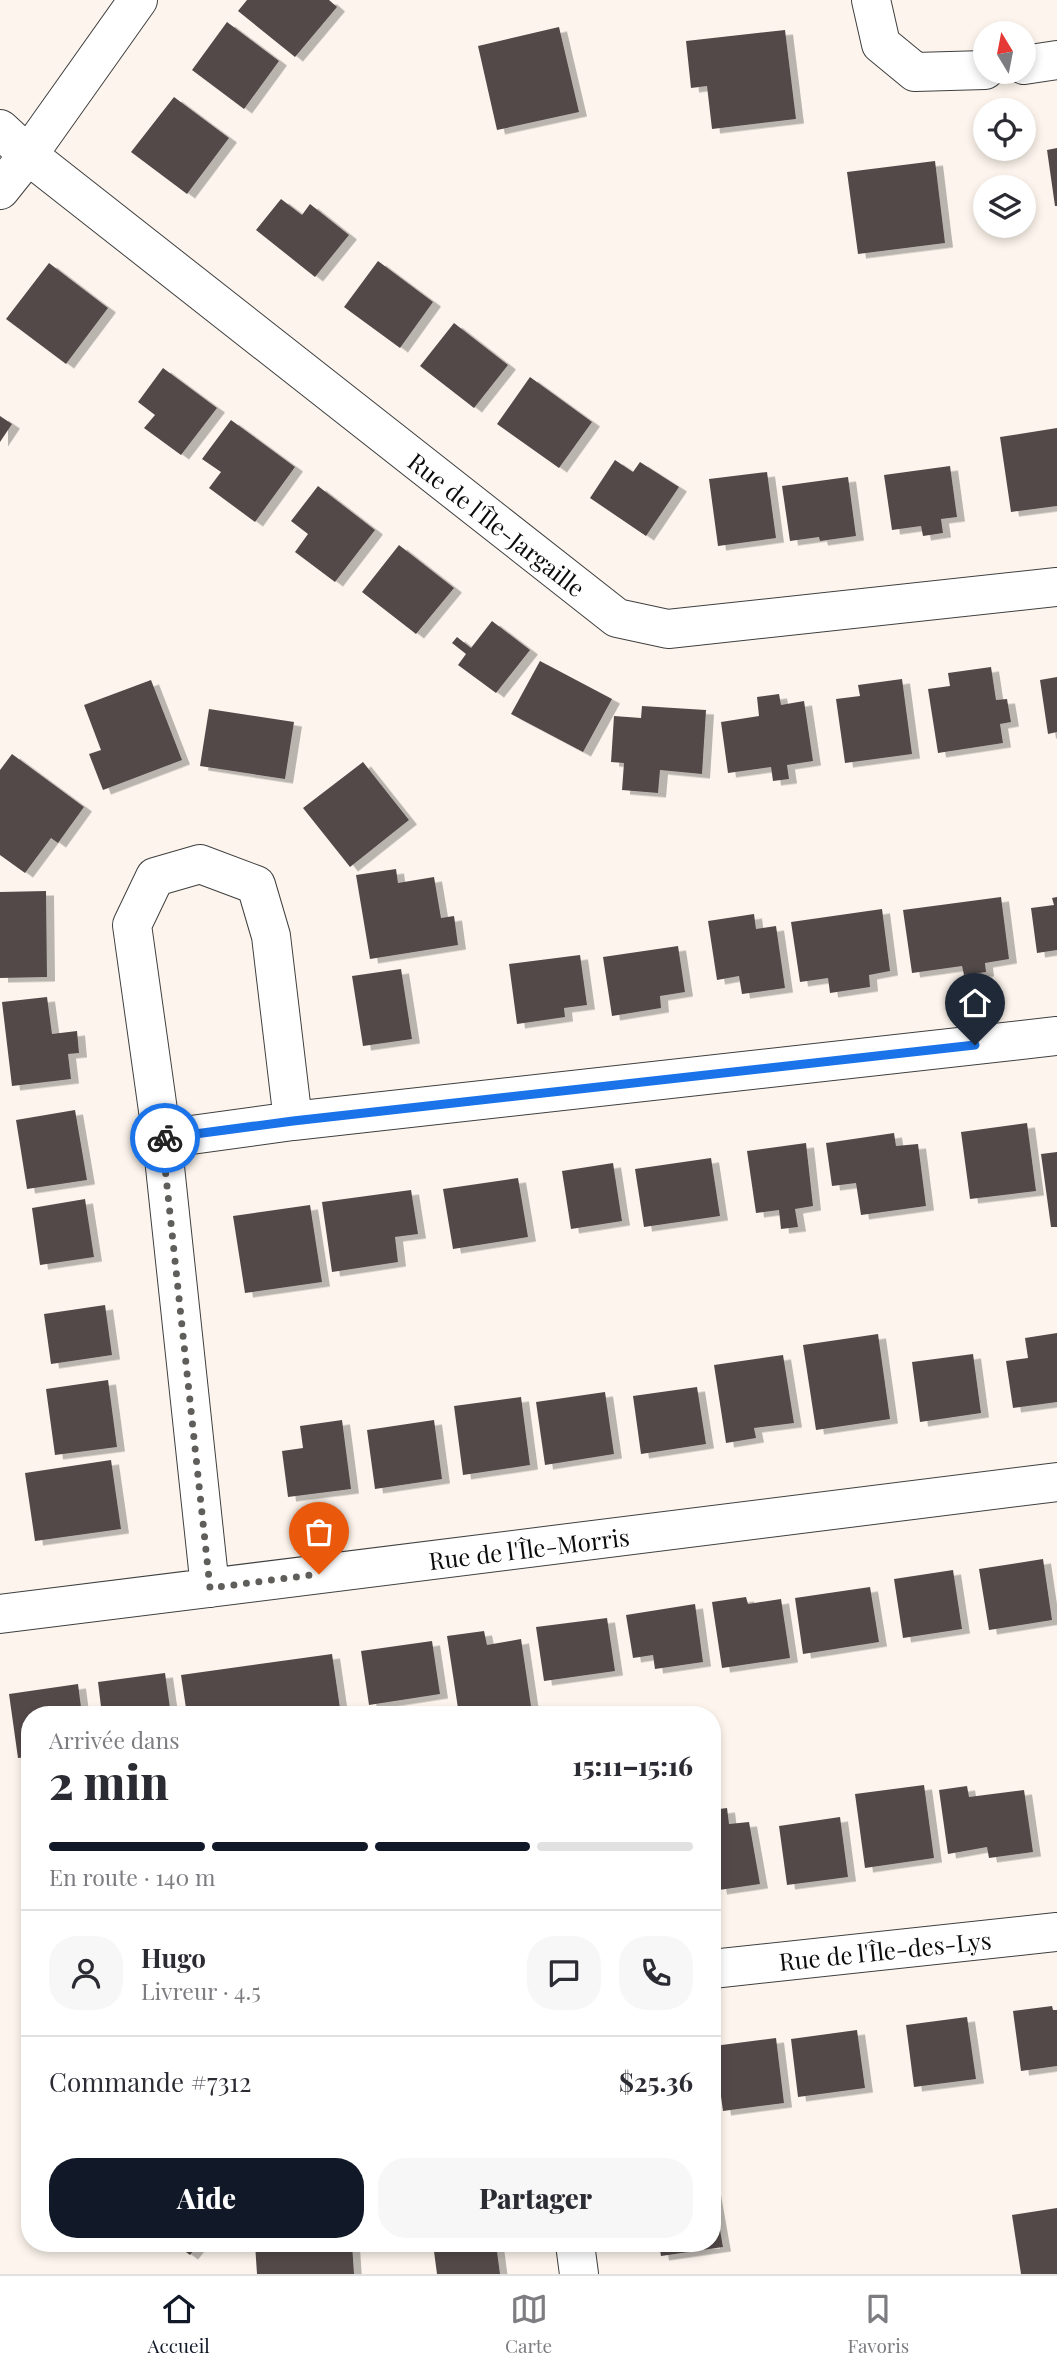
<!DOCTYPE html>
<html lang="fr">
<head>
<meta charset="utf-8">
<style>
	:root { --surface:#fff; --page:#f7f7f7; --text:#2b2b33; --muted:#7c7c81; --line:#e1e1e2; --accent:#111827 }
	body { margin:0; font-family:"Playfair Display",serif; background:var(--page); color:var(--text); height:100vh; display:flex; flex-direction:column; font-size:26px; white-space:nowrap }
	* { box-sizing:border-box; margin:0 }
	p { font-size:23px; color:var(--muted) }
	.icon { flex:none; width:38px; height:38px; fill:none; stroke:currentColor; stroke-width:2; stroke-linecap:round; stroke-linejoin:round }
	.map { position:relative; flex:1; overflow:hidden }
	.details { position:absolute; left:21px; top:1706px; width:700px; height:546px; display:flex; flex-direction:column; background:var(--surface); border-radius:28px; box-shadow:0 4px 10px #0003 }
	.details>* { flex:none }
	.needle { width:46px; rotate:350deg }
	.fabs { position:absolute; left:973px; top:21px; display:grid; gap:14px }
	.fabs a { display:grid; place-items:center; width:63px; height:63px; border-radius:50%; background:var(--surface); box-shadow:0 4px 10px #0003; font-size:35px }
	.pin { position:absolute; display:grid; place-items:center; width:60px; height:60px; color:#fff; margin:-72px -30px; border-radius:50% 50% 50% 0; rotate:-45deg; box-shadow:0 0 7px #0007 }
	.pin .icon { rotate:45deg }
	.courier { position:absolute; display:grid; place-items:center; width:70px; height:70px; margin:-35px; border:5px solid #1a73e8; border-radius:50%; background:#fff; color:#222; box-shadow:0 2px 9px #0007 }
	.head em { font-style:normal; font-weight:800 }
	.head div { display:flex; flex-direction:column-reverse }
	.head { display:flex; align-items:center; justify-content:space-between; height:119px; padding:0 28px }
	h1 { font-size:46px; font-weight:800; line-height:52px }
	.bar { display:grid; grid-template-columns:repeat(4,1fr); gap:10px 7px; align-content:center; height:84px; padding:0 28px }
	.bar i { height:9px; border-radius:5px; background:var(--line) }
	.bar .on { background:var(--accent) }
	.bar p { grid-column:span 4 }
	.line { display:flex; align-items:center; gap:18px; padding:0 28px; border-top:2px solid var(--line) }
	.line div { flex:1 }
	.round { display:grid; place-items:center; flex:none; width:74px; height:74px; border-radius:28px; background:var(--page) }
	.action { display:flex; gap:14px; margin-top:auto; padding:14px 28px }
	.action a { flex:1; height:80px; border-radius:28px; background:var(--accent); color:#fff; font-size:28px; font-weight:800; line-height:80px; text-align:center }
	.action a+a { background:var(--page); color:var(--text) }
	.tab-bar { display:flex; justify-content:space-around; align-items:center; height:98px; border-top:2px solid var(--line); background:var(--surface); font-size:19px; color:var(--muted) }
	.tab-bar a { display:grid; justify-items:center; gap:4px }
	.tab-bar .on { color:var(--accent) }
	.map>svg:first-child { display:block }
	.building { fill:#534a4a; filter:url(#shadow) }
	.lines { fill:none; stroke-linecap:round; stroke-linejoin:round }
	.minor-casing { stroke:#3f3f3f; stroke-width:40 }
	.minor { stroke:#fff; stroke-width:38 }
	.done { stroke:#605e5b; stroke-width:7; stroke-dasharray:0 12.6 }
	.route { stroke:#1a73e8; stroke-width:9 }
	.labels { text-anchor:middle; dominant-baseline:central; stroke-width:7; stroke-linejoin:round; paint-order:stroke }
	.street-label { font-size:24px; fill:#0c0c0c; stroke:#fff }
</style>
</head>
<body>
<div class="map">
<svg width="1057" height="2274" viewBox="0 0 1057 2274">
	<defs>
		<filter id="shadow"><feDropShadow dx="8" dy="4.5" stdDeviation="0" flood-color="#0004"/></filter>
	</defs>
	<rect width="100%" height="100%" fill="#fdf5ed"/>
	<path class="building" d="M 247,0 L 329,0 L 337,7 L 295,57 L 238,11 Z
		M 227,22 L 279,61 L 244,109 L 192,70 Z
		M 559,27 L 579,112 L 497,130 L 478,46 Z
		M 785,30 L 796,119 L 712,129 L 707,86 L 691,88 L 686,41 Z
		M 174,97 L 229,138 L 187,194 L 131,152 Z
		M 1057,148 L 1057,206 L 1055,206 L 1047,150 Z
		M 935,161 L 945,243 L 858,254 L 847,172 Z
		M 281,199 L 302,215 L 310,204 L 349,235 L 315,277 L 256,230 Z
		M 378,261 L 433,302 L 400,348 L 344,307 Z
		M 49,263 L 108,308 L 66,364 L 6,319 Z
		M 454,323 L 508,365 L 474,408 L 420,366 Z
		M 163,368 L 217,408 L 181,455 L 144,428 L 155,415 L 138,402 Z
		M 530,377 L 592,422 L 559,468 L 497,424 Z
		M 0,416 L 12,424 L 0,442 Z
		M 231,420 L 295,467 L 255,522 L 209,488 L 221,472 L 202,459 Z
		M 1057,428 L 1057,506 L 1011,512 L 1000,437 Z
		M 615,460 L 633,472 L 640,462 L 679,487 L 646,536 L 590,498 Z
		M 950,466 L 957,517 L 941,519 L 943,533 L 923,536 L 921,526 L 892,530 L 884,475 Z
		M 767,472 L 776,538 L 718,546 L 709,479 Z
		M 848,477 L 856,536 L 820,541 L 819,537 L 790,541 L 782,486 Z
		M 318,486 L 375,530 L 335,582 L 295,552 L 308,534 L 291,521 Z
		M 399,545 L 454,588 L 416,634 L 362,592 Z
		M 492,621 L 530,650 L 496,693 L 458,665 L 466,654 L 452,643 L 457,637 L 471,648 Z
		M 540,661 L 612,699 L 583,752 L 511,714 Z
		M 991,667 L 996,700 L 1007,699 L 1011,722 L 1000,724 L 1003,743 L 938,753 L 928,689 L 950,686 L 948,673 Z
		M 1057,677 L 1057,732 L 1048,734 L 1040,680 Z
		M 902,679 L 912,754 L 845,763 L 836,699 L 860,696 L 858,685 Z
		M 151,680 L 182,760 L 103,790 L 89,754 L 101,750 L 84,705 Z
		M 779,694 L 781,705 L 804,701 L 813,761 L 787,765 L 789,779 L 773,781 L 771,767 L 728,773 L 721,722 L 759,716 L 757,697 Z
		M 642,706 L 706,710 L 702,774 L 660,770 L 658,793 L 622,790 L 624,763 L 611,762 L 614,716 L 641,718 Z
		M 209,709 L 294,722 L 285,779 L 200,766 Z
		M 12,754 L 84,807 L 58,843 L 51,838 L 25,873 L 0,855 L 0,770 Z
		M 363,762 L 409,820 L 350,867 L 303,808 Z
		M 396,869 L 398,883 L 434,877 L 441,918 L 454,916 L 458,945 L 370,959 L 356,875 Z
		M 46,891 L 47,977 L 0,978 L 0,892 Z
		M 1001,897 L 1009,959 L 985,963 L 986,972 L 964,975 L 962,966 L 912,973 L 903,910 Z
		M 1057,897 L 1057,950 L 1037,953 L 1031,908 L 1054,905 L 1052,898 Z
		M 882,909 L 890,971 L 869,975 L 870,987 L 830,993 L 828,978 L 800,982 L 791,922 Z
		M 754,914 L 756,929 L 776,926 L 785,988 L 742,994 L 739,976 L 717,980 L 708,921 Z
		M 678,946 L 685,992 L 660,996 L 661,1008 L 612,1016 L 603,957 Z
		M 580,955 L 587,1005 L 564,1008 L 565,1017 L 517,1024 L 509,964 Z
		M 401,969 L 412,1039 L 363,1046 L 352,976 Z
		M 47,997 L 52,1034 L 77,1031 L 79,1053 L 68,1054 L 71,1079 L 12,1086 L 2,1002 Z
		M 75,1110 L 87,1180 L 27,1189 L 16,1120 Z
		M 1027,1123 L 1036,1191 L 970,1199 L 961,1132 Z
		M 894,1133 L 896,1146 L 918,1144 L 926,1206 L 861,1215 L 856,1183 L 832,1186 L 826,1143 Z
		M 806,1143 L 813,1206 L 795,1209 L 798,1227 L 781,1229 L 779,1210 L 756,1213 L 747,1151 Z
		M 1057,1152 L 1057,1227 L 1051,1227 L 1041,1154 Z
		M 711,1158 L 720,1216 L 644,1227 L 635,1169 Z
		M 613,1163 L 622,1221 L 571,1229 L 562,1171 Z
		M 518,1178 L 528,1237 L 453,1249 L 443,1189 Z
		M 411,1190 L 418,1234 L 395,1237 L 398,1262 L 332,1272 L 322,1202 Z
		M 85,1199 L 94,1257 L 40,1265 L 32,1208 Z
		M 310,1205 L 322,1282 L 245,1293 L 233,1216 Z
		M 105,1305 L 112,1355 L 51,1364 L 44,1314 Z
		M 1057,1333 L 1057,1402 L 1013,1408 L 1006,1361 L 1028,1358 L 1025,1338 Z
		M 878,1334 L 890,1419 L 816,1430 L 803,1345 Z
		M 973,1354 L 981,1413 L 920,1422 L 912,1362 Z
		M 783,1355 L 794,1423 L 754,1428 L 756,1438 L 726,1443 L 714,1365 Z
		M 108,1380 L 117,1447 L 55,1455 L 46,1389 Z
		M 697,1387 L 706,1444 L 641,1454 L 633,1396 Z
		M 605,1392 L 614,1454 L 545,1465 L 536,1402 Z
		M 521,1397 L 530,1465 L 463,1475 L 454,1406 Z
		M 342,1420 L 351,1489 L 288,1497 L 282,1451 L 303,1448 L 300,1426 Z
		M 434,1420 L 442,1479 L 375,1489 L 367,1430 Z
		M 111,1460 L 121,1529 L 35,1541 L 25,1473 Z
		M 1043,1559 L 1052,1620 L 989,1630 L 979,1569 Z
		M 953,1570 L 962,1629 L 903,1638 L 894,1579 Z
		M 870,1587 L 879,1642 L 803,1654 L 795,1598 Z
		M 746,1597 L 748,1604 L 781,1599 L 790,1658 L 722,1668 L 712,1602 Z
		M 695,1604 L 703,1662 L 655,1669 L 653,1655 L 633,1658 L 626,1615 Z
		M 607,1618 L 615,1671 L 544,1681 L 536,1627 Z
		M 484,1631 L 487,1645 L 521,1639 L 531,1706 L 474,1715 L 459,1715 L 447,1636 Z
		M 432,1641 L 440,1694 L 369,1705 L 361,1651 Z
		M 332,1654 L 341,1715 L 187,1715 L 181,1675 Z
		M 165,1673 L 171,1715 L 102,1715 L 98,1682 Z
		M 78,1684 L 82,1715 L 30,1715 L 30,1757 L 18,1758 L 9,1694 Z
		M 924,1785 L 934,1858 L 865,1868 L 855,1794 Z
		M 967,1786 L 969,1797 L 1024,1790 L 1033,1852 L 989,1858 L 987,1847 L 948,1854 L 939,1790 Z
		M 727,1808 L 729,1824 L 749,1822 L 760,1884 L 719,1890 L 716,1871 L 712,1871 L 712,1810 Z
		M 840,1817 L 848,1877 L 787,1885 L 779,1826 Z
		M 1052,2006 L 1053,2010 L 1057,2010 L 1057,2066 L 1021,2071 L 1013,2011 Z
		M 967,2017 L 976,2079 L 914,2087 L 906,2025 Z
		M 857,2030 L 865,2088 L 798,2097 L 791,2039 Z
		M 776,2038 L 784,2103 L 723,2111 L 714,2046 Z
		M 712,2185 L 723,2247 L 661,2256 L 659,2244 L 712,2244 Z
		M 1057,2208 L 1057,2274 L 1021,2274 L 1012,2215 Z
		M 175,2244 L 199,2244 L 190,2255 Z
		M 255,2244 L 352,2244 L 354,2274 L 257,2274 Z
		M 433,2244 L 496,2244 L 500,2274 L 437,2274 Z"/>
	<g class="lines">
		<defs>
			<path id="minor" d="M 871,0 L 881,44 L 915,72 L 985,70
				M 1024,65 L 1057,60
				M 0,129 L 28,155 L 617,618 L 668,629 L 1057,587
				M 0,190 L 28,155 L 138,0
				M 162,1139 L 293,1121 L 1057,1036
				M 210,1588 L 162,1139 L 132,925 L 155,877 L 200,864 L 256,885 L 271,936 L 293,1121
				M 0,1614 L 1057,1482
				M 712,1969 L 1057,1932
				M 575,2244 L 579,2274"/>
		</defs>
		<use href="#minor" class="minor-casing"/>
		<use href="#minor" class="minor"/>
	</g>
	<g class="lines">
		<path class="done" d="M 165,1138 L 162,1139 L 210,1588 L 319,1574"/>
		<path class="route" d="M 165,1138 L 293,1121 L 975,1045"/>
	</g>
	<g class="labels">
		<g class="street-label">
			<text transform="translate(497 524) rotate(38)">Rue de l'Île-Jargaille</text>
			<text transform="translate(529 1548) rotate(-7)">Rue de l'Île-Morris</text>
			<text transform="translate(885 1950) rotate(-6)">Rue de l'Île-des-Lys</text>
		</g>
	</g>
</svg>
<div class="fabs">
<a><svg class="needle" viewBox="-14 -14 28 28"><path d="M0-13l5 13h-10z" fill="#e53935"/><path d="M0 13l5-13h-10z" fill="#7c7c81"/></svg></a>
<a><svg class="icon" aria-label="locate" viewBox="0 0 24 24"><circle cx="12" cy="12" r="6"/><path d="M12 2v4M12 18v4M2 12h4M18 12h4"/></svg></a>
<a><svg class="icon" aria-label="layers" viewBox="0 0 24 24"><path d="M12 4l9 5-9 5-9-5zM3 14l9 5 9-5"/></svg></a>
</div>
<div class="pin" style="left:319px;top:1574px;background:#ea580c"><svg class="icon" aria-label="bag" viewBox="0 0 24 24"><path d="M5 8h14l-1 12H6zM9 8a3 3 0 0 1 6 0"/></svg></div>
<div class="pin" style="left:975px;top:1045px;background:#1f2937"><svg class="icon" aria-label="home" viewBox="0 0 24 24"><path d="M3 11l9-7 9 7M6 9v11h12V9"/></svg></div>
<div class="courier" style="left:165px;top:1138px"><svg class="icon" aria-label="bike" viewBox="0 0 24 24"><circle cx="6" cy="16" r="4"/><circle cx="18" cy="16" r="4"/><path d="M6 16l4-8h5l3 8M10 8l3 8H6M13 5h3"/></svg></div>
<section class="details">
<div class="head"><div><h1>2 min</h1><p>Arrivée dans</p></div><em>15:11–15:16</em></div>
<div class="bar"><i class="on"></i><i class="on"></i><i class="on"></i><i></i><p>En route · 140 m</p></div>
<div class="line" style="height:126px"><a class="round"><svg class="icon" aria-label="person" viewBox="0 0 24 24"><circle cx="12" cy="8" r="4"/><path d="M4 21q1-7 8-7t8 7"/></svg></a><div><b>Hugo</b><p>Livreur · 4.5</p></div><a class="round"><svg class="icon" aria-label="chat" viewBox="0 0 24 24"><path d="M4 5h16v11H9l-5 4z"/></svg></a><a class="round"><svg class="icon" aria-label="phone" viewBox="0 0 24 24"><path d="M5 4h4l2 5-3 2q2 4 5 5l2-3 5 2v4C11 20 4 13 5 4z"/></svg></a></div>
<div class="line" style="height:91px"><div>Commande #7312</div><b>$25.36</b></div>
<div class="action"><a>Aide</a><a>Partager</a></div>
</section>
</div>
<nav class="tab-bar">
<a class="on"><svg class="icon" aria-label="home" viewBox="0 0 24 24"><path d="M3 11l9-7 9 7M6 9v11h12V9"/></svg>Accueil</a>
<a><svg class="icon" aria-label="map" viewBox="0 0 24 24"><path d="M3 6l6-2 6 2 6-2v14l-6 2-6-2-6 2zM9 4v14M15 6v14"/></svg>Carte</a>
<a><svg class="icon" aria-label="saved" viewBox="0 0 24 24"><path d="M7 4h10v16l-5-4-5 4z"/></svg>Favoris</a>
</nav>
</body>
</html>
